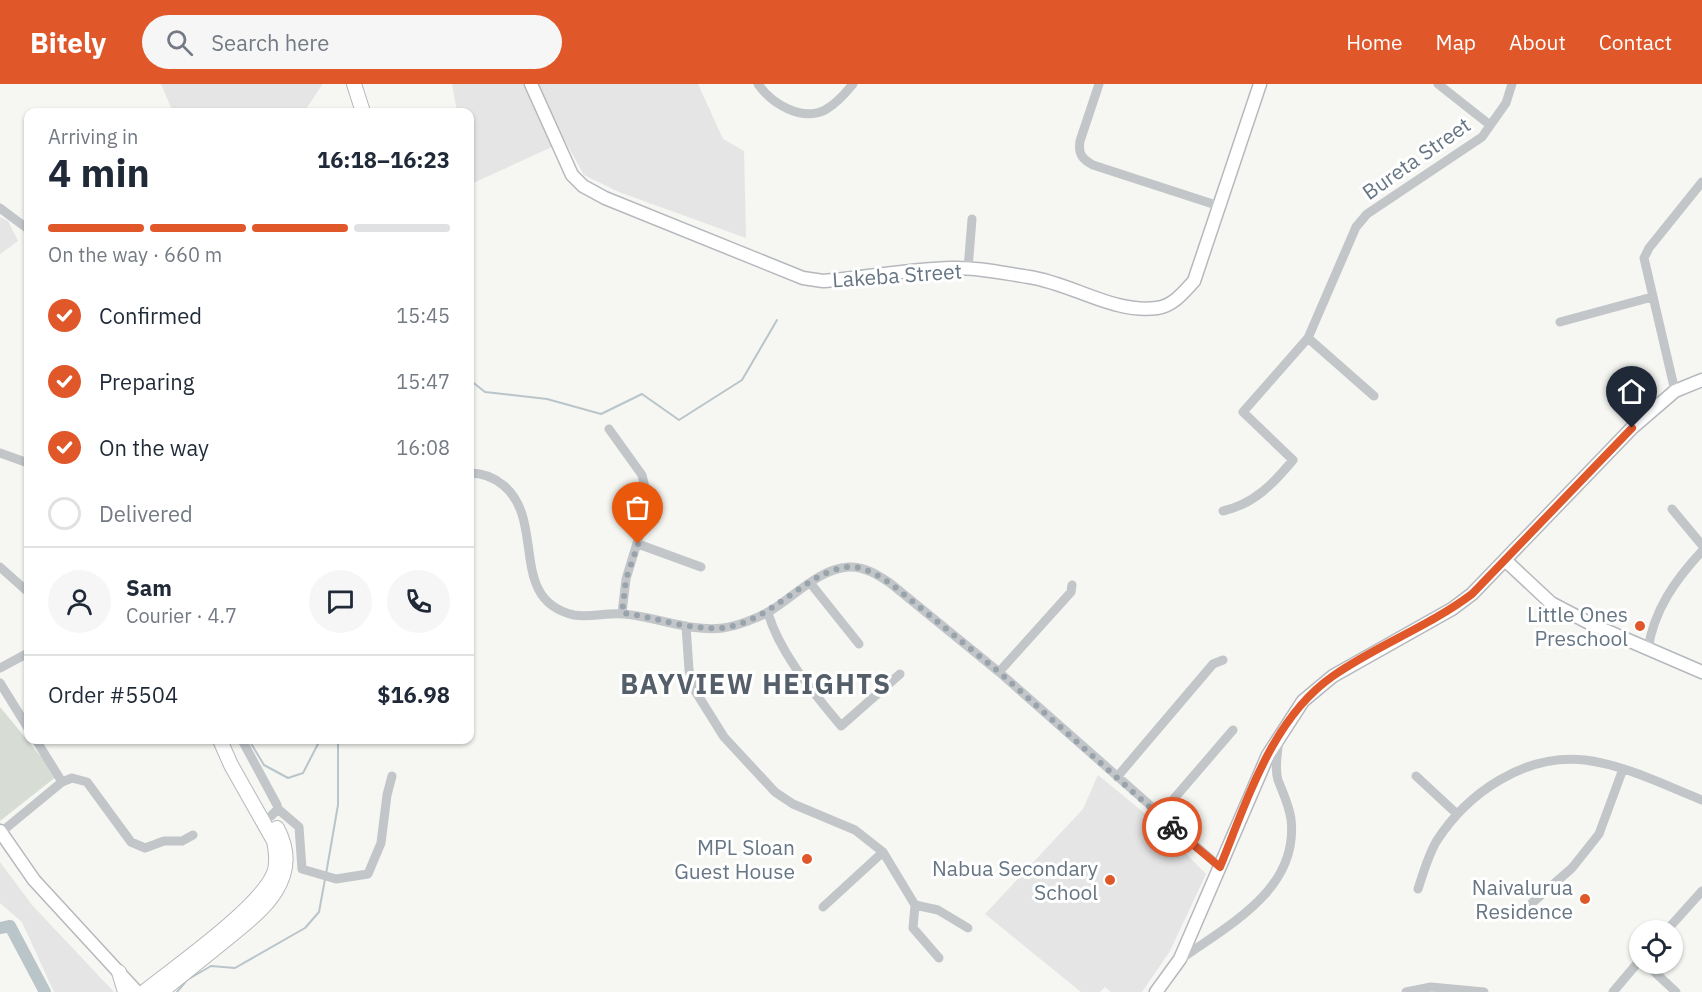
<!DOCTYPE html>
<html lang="en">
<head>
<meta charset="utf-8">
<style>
	:root { --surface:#fff; --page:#f6f6f7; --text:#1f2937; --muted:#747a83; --line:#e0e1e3; --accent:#e0572a }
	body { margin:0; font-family:"IBM Plex Sans",sans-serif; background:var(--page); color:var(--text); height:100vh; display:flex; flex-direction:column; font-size:22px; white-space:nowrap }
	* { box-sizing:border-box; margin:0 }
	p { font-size:20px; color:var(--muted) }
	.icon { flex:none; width:33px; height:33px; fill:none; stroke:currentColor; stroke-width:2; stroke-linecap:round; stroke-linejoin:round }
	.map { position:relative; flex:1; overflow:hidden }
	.panel { position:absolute; left:24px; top:24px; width:450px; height:636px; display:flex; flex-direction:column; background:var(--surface); border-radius:12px; box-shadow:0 2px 4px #0004 }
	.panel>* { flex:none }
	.controls { position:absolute; left:1629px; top:836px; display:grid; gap:12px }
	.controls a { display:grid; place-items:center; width:54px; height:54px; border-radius:50%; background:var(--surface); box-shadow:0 2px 4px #0004; font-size:30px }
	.pin { position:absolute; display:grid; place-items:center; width:51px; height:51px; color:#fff; margin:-62px -26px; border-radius:50% 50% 50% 0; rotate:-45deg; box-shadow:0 0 6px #0007 }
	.pin .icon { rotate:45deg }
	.courier { position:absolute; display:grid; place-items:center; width:60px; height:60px; margin:-30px; border:4px solid #e0572a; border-radius:50%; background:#fff; color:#222; box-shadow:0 2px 8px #0007 }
	.head em { font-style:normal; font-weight:700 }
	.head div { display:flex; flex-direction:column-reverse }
	.head { display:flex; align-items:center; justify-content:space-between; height:102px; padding:0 24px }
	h1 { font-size:39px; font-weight:700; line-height:45px }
	.bar { display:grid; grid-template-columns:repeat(4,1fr); gap:9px 6px; align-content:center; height:72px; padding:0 24px }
	.bar i { height:8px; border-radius:4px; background:var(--line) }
	.bar .selected { background:var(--accent) }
	.bar p { grid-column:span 4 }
	.line { display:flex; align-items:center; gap:15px; padding:0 24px; border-top:2px solid var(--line) }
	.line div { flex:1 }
	.round { display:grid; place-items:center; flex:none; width:63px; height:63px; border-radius:32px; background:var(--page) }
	ol { padding:0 24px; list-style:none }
	li { display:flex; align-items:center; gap:18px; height:66px }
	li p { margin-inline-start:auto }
	li .icon { padding:6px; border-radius:50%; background:var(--accent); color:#fff; stroke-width:4 }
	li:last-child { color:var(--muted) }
	li i { width:33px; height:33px; border:3px solid var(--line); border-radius:50% }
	header { display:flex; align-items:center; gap:36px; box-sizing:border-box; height:84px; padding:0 30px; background:var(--accent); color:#fff }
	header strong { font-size:28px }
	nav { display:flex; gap:33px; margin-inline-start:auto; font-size:21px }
	.search { width:420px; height:54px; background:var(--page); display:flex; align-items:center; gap:15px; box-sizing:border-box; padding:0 21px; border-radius:33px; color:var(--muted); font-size:22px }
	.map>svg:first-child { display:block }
	.built { fill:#e4e5e4 }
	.green { fill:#d7ddd4 }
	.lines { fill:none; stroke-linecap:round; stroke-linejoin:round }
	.stream { stroke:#b9c5c9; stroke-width:2 }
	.river { stroke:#b9c5c9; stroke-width:12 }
	.major-casing { stroke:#b5b9bd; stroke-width:15 }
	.highway-casing { stroke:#b5b8bb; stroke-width:16 }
	.minor { stroke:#c2c6c9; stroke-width:9 }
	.major { stroke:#fff; stroke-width:12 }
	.highway { stroke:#fff; stroke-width:14 }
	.done { stroke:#98a3ab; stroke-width:6; stroke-dasharray:0 10.8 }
	.route { stroke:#e0572a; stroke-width:8 }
	.poi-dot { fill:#e0572a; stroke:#fff; stroke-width:2 }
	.labels { text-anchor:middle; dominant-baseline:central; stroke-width:6; stroke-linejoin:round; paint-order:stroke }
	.street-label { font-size:21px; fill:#667684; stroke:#fff }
	.poi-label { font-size:21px; fill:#667684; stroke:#fff; text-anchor:end }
	.district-label { font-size:27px; font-weight:bold; letter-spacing:1.5px; fill:#545f69; stroke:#fff }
</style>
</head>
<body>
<header>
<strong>Bitely</strong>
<div class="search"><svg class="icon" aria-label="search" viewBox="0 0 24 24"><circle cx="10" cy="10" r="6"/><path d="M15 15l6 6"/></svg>Search here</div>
<nav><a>Home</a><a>Map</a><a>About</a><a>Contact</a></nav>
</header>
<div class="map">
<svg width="1702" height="908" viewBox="0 0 1702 908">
	<rect width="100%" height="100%" fill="#f6f6f3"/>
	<path class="built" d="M 161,0 L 321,0 L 322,1 L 306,25 L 310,28 L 173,28 Z
		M 452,0 L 698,0 L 723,55 L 744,67 L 746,154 L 619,108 L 584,91 L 565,57 L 471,100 L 470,28 L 457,28 Z
		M 0,133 L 8,137 L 18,157 L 0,170 Z
		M 1098,691 L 1154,737 L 1206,790 L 1170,867 L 1142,908 L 1111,908 L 1105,903 L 1100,908 L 1081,908 L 985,830 L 1083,725 Z
		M 0,778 L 32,821 L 114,908 L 54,908 L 22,838 L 0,819 Z"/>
	<path class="green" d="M 0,623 L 57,692 L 0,737 Z"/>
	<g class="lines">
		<path class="stream" d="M 470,296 L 485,308 L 547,315 L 601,330 L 642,310 L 679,336 L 742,296 L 777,236
			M 249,656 L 264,681 L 288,694 L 303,689 L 320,656
			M 326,790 L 338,721 L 338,656
			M 177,908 L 187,896 L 211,882 L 235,884 L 305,844 L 319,828 L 325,795"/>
		<path class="river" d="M 0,844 L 10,842 L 45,908"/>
		<defs>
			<path id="major" d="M 531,0 L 572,91 L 583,102 L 605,114 L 803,194 L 823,197 C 865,194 908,185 951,184 C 976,183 1003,189 1029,193 C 1071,199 1114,230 1157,224 C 1173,222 1184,208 1194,197 L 1260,0
				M 1505,476 L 1551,519 L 1593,541 L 1702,588
				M 0,747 L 34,796 L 137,908
				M 1156,908 L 1180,875 L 1268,671 L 1303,617 L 1333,592 L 1452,525 L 1472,510 L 1632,344 L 1675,307 L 1702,296"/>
			<path id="highway" d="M 354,0 L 363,28
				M 119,888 L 125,908
				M 144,908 C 175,883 261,823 274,789 C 278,779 276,767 274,757 L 231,681 L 220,656
				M 161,908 C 182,891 202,875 223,858 C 259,829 305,796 277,744"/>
		</defs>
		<use href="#major" class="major-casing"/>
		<use href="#highway" class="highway-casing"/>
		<path class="minor" d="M 758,0 C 771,19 801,38 825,26 C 836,20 845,10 853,0
			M 1099,0 L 1080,57 C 1078,70 1082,75 1093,81 L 1219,122
			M 1438,0 L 1490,41
			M 0,124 L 28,145
			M 968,185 L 972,135
			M 1560,238 L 1652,213
			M 1308,254 L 1374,312
			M 1675,307 L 1644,174 L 1649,164 L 1702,98
			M 609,345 L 642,391 L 649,420 L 626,495 L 622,529
			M 0,369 L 28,379
			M 470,389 C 482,389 493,393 503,401 C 547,437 507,516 574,531 C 590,534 608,528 624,530 C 657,533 690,548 723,544 C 737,542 758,534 770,527 C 794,513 819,485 848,483 C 864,482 878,491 890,499 L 999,588 L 1220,783
			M 1672,425 L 1702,461
			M 1223,427 C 1254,420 1273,400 1293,376 L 1243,328 L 1308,254 L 1356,143 L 1367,130 L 1482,53 L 1506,19 L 1512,0
			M 638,460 L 701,483
			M 0,483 L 28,508
			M 811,500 L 859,560
			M 768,529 C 780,570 814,609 841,642 L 900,590
			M 686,542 L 689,586 L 694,605 L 724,653 L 775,708 L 793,720 L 855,746 L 883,768 L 915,821 L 913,844 L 939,874
			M 1648,565 C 1654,526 1675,496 1702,467
			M 0,584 L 28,569
			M 999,588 L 1071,508 L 1072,501
			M 0,599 L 28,644
			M 36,656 L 62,698
			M 242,656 L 277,721 L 278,725 L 271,732
			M 1416,692 L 1457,730
			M 1117,693 L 1213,580 L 1223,576
			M 278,725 L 299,743 L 302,785 L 336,795 L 368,790 L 381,759 L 387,711 L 392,692
			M 1159,732 L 1233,646
			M 0,749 L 62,698 L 72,694 L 87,698 L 131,758 L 145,764 L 164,757 L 182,757 L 193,751
			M 1418,805 C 1423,790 1428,772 1436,758 C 1467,709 1525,669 1585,676 C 1625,681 1664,701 1702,716
			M 1532,819 L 1572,784 L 1599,750 L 1623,685
			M 915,821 L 938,826 L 968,844
			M 823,823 L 883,768
			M 1667,846 L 1702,807
			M 1181,875 C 1230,840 1299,805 1291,735 C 1289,721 1283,709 1278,696 C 1274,683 1278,668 1279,655
			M 1645,879 L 1676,908
			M 1406,908 L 1431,903 L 1484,908
			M 1613,908 L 1640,876"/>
		<use href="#major" class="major"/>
		<use href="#highway" class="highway"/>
	</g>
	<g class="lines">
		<path class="done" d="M 638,460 L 626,495 L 622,529 C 655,533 687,546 721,544 C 770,540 807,486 848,483 C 864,482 877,491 890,499 L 999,588 L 1172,743"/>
		<path class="route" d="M 1172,743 L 1220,783 C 1247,717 1272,634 1333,592 C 1377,561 1428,543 1472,510 L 1632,344"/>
	</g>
	<g class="poi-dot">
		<circle cx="1640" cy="542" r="6"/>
		<circle cx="807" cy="775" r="6"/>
		<circle cx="1110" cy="796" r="6"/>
		<circle cx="1585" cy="815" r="6"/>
	</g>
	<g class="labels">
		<g class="street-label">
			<text transform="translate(1416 74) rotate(-35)">Bureta Street</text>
			<text transform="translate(897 191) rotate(-4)">Lakeba Street</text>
		</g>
		<g class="poi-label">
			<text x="1628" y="530">Little Ones<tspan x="1628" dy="24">Preschool</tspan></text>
			<text x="795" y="763">MPL Sloan<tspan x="795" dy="24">Guest House</tspan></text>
			<text x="1098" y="784">Nabua Secondary<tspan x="1098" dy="24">School</tspan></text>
			<text x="1573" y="803">Naivalurua<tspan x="1573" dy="24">Residence</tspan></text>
		</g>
		<g class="district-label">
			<text x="756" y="599">BAYVIEW HEIGHTS</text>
		</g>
	</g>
</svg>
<div class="controls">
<a><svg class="icon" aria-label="locate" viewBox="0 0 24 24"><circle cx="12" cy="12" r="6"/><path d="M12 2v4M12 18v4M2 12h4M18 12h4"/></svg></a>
</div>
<div class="pin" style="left:638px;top:460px;background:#ea580c"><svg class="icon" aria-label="bag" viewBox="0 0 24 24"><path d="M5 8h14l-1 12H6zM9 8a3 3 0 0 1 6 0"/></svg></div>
<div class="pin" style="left:1632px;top:344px;background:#1f2937"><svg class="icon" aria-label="home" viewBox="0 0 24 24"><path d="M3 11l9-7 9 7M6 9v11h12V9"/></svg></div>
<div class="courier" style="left:1172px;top:743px"><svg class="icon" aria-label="bike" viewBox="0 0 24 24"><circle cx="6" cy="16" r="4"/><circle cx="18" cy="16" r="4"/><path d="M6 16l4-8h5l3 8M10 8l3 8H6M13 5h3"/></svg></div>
<section class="panel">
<div class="head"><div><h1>4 min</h1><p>Arriving in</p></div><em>16:18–16:23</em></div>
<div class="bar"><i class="selected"></i><i class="selected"></i><i class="selected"></i><i></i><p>On the way · 660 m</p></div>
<ol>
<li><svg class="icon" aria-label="check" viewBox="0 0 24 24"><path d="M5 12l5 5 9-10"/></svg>Confirmed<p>15:45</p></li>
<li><svg class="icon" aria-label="check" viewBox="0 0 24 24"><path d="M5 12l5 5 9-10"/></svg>Preparing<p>15:47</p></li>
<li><svg class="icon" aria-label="check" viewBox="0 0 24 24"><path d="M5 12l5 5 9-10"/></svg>On the way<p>16:08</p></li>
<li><i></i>Delivered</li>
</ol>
<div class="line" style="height:108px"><a class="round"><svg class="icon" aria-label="person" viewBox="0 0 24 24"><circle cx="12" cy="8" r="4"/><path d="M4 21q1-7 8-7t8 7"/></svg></a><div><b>Sam</b><p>Courier · 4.7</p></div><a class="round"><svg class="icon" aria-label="chat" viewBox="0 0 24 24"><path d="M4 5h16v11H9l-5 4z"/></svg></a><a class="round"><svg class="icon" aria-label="phone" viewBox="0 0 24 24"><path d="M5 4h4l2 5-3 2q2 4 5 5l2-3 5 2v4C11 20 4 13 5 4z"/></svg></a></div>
<div class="line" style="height:78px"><div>Order #5504</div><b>$16.98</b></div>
</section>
</div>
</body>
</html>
